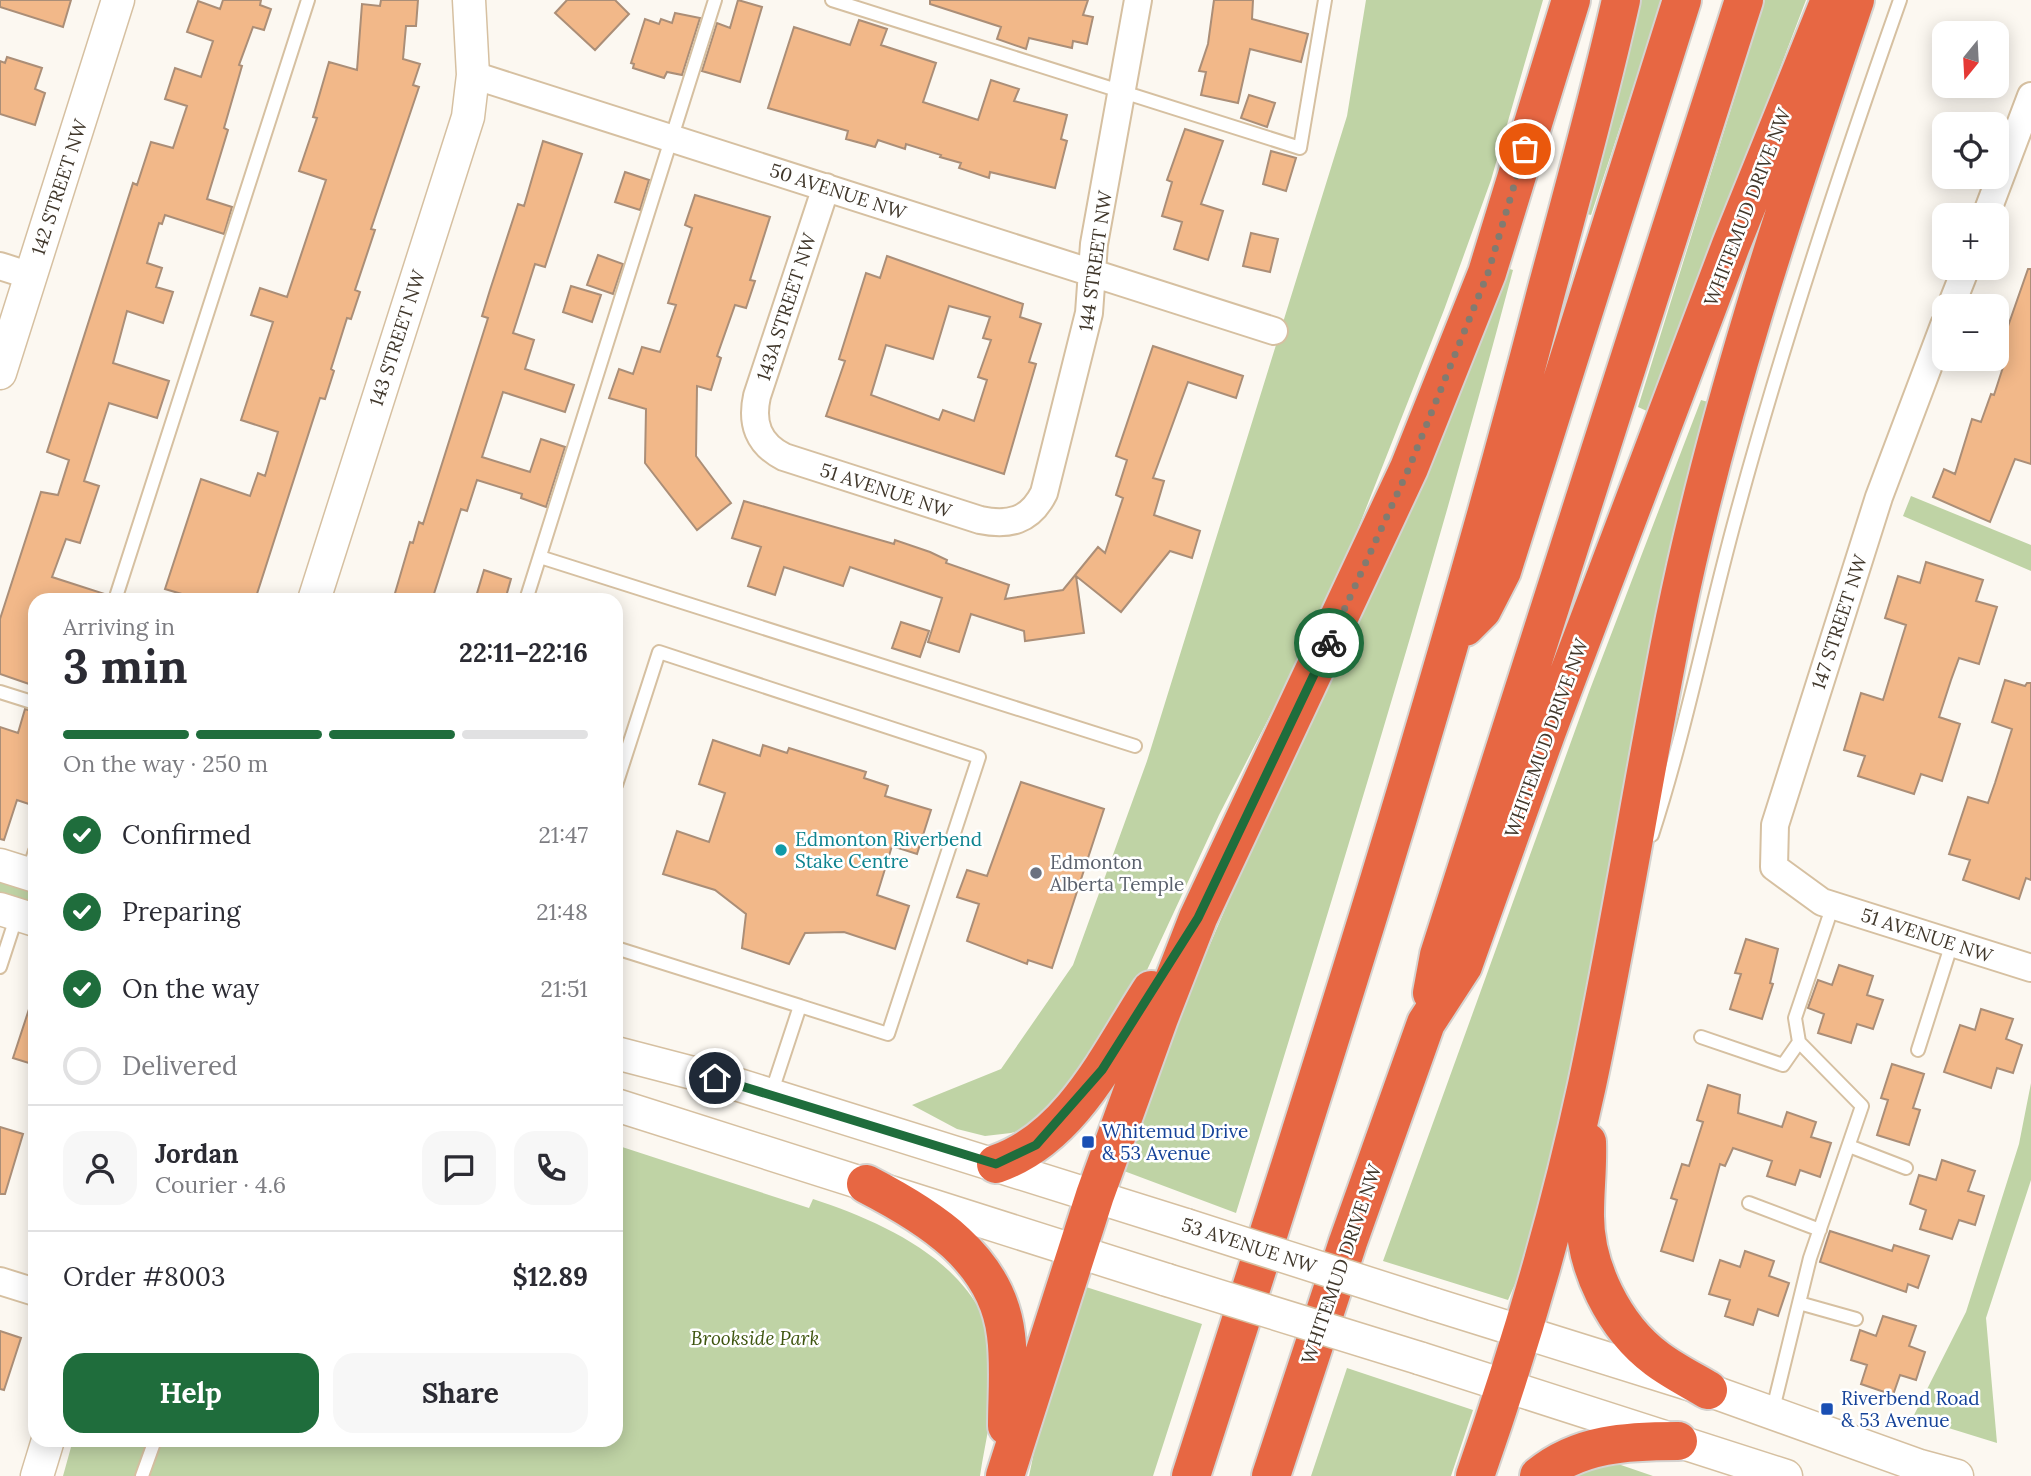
<!DOCTYPE html>
<html lang="en">
<head>
<meta charset="utf-8">
<style>
	:root { --surface:#fff; --page:#f7f7f7; --text:#2b2b33; --muted:#7c7c81; --line:#e1e1e2; --accent:#1f6d3c }
	body { margin:0; font-family:Lora,serif; background:var(--page); color:var(--text); height:100vh; display:flex; flex-direction:column; font-size:26px; white-space:nowrap }
	* { box-sizing:border-box; margin:0 }
	p { font-size:23px; color:var(--muted) }
	.icon { flex:none; width:38px; height:38px; fill:none; stroke:currentColor; stroke-width:2; stroke-linecap:round; stroke-linejoin:round }
	.map { position:relative; flex:1; overflow:hidden }
	.panel { position:absolute; left:28px; top:593px; width:595px; height:854px; display:flex; flex-direction:column; background:var(--surface); border-radius:21px; box-shadow:0 4px 18px #0003 }
	.panel>* { flex:none }
	.needle { width:46px; rotate:198deg }
	.tools { position:absolute; left:1932px; top:21px; display:grid; gap:14px }
	.tools a { display:grid; place-items:center; width:77px; height:77px; border-radius:14px; background:var(--surface); box-shadow:0 4px 18px #0003; font-size:35px }
	.pin { position:absolute; display:grid; place-items:center; width:60px; height:60px; color:#fff; margin:-30px; border:4px solid #fff; border-radius:50%; box-shadow:0 2px 7px #0007 }
	.courier { position:absolute; display:grid; place-items:center; width:70px; height:70px; margin:-35px; border:5px solid #1f6d3c; border-radius:50%; background:#fff; color:#222; box-shadow:0 2px 9px #0007 }
	.overview em { font-style:normal; font-weight:700 }
	.overview div { display:flex; flex-direction:column-reverse }
	.overview { display:flex; align-items:center; justify-content:space-between; height:119px; padding:0 35px }
	h1 { font-size:46px; font-weight:700; line-height:52px }
	.bar { display:grid; grid-template-columns:repeat(4,1fr); gap:10px 7px; align-content:center; height:84px; padding:0 35px }
	.bar i { height:9px; border-radius:5px; background:var(--line) }
	.bar .on { background:var(--accent) }
	.bar p { grid-column:span 4 }
	.line { display:flex; align-items:center; gap:18px; padding:0 35px; border-top:2px solid var(--line) }
	.line div { flex:1 }
	.round { display:grid; place-items:center; flex:none; width:74px; height:74px; border-radius:21px; background:var(--page) }
	ol { padding:0 35px; list-style:none }
	li { display:flex; align-items:center; gap:21px; height:77px }
	li p { margin-inline-start:auto }
	li .icon { padding:7px; border-radius:50%; background:var(--accent); color:#fff; stroke-width:4 }
	li:last-child { color:var(--muted) }
	li i { width:38px; height:38px; border:4px solid var(--line); border-radius:50% }
	.action { display:flex; gap:14px; margin-top:auto; padding:14px 35px }
	.action a { flex:1; height:80px; border-radius:21px; background:var(--accent); color:#fff; font-size:28px; font-weight:700; line-height:80px; text-align:center }
	.action a+a { background:var(--page); color:var(--text) }
	.map>svg:first-child { display:block }
	.green { fill:#bfd3a5 }
	.building { fill:#f2b889; stroke:#ab8e77; stroke-width:2; fill-rule:evenodd }
	.lines { fill:none; stroke-linecap:round; stroke-linejoin:round }
	.service-casing { stroke:#d6c0a1; stroke-width:16 }
	.minor-casing { stroke:#d6c0a1; stroke-width:30 }
	.tertiary-casing { stroke:#d6c0a1; stroke-width:35 }
	.motorway-casing { stroke:#d5d3d0; stroke-width:42 }
	.service { stroke:#fff; stroke-width:12 }
	.minor { stroke:#fff; stroke-width:26 }
	.tertiary { stroke:#fff; stroke-width:32 }
	.motorway { stroke:#e76743; stroke-width:38 }
	.tertiary-bridge-casing { stroke:#d6c0a1; stroke-width:35; stroke-linecap:butt }
	.tertiary-bridge { stroke:#fff; stroke-width:32 }
	.done { stroke:#827b70; stroke-width:7; stroke-dasharray:0 12.6 }
	.route { stroke:#1f6d3c; stroke-width:9 }
	.culture-dot { fill:#0f9aa8; stroke:#fff; stroke-width:2.5 }
	.worship-dot { fill:#6b7280; stroke:#fff; stroke-width:2.5 }
	.transit-dot { fill:#1a4fb4; stroke:#fff; stroke-width:2.5 }
	.labels { text-anchor:middle; dominant-baseline:central; stroke-width:5; stroke-linejoin:round; paint-order:stroke }
	.street-label { font-size:19px; fill:#40372b; stroke:#fff }
	.culture-label { font-size:19px; fill:#0d838f; stroke:#fff; text-anchor:start }
	.worship-label { font-size:19px; fill:#5b616d; stroke:#fff; text-anchor:start }
	.transit-label { font-size:19px; fill:#164399; stroke:#fff; text-anchor:start }
	.park-label { font-size:19px; font-style:italic; fill:#3e550f; stroke:#fff }
</style>
</head>
<body>
<div class="map">
<svg width="2031" height="1476" viewBox="0 0 2031 1476">
	<rect width="100%" height="100%" fill="#fcf8f1"/>
	<path class="green" d="M 1366,0 L 1543,0 L 1491,180 L 1444,310 L 1348,554 L 1293,671 L 1219,815 L 1141,983 L 1044,1123 L 1011,1133 L 985,1136 L 957,1129 L 912,1105 L 1001,1069 L 1073,965 L 1147,761 L 1347,116 Z
		M 1639,0 L 1662,0 L 1591,215 L 1587,214 Z
		M 1765,0 L 1806,0 L 1649,412 L 1638,407 Z
		M 1500,266 L 1513,270 C 1429,587 1332,900 1236,1213 L 1124,1171 L 1170,1038 Z
		M 1701,400 L 1715,404 L 1566,1115 L 1535,1238 L 1508,1300 L 1383,1261 L 1589,692 Z
		M 1911,496 L 2031,545 L 2031,571 L 1903,516 Z
		M 0,878 L 35,889 L 35,904 L 0,893 Z
		M 2031,1083 L 2031,1180 L 1986,1318 L 1997,1443 L 1913,1417 L 1966,1312 L 2019,1144 Z
		M 616,1145 L 809,1208 L 813,1199 C 892,1225 994,1272 995,1370 C 995,1404 985,1442 980,1476 L 63,1476 L 73,1440 L 616,1440 Z
		M 1086,1287 L 1202,1324 L 1153,1476 L 1029,1476 L 1043,1409 Z
		M 1347,1368 L 1473,1410 L 1451,1476 L 1311,1476 Z
		M 1588,1462 L 1618,1464 L 1653,1476 L 1562,1476 Z"/>
	<path class="building" d="M 0,0 L 71,0 L 63,27 L 0,7 Z
		M 223,0 L 261,0 L 260,5 L 271,9 L 264,30 L 253,27 L 239,65 L 242,66 L 224,128 L 228,130 L 207,199 L 232,207 L 224,234 L 165,215 L 162,224 L 159,223 L 147,263 L 162,268 L 156,287 L 173,292 L 163,323 L 127,311 L 113,363 L 169,381 L 157,418 L 109,403 L 84,481 L 99,486 L 80,543 L 66,539 L 52,577 L 108,595 L 106,600 L 35,600 L 35,686 L 0,674 L 0,619 L 41,492 L 58,495 L 69,460 L 47,452 L 133,183 L 137,185 L 151,142 L 173,148 L 187,106 L 165,99 L 175,68 L 201,77 L 213,41 L 187,32 L 198,1 L 220,9 Z
		M 381,0 L 418,0 L 416,26 L 406,26 L 403,59 L 420,64 L 413,85 L 419,87 L 371,229 L 375,230 L 355,290 L 360,292 L 351,319 L 347,318 L 331,369 L 334,371 L 325,399 L 320,398 L 255,600 L 202,600 L 165,589 L 201,479 L 250,496 L 258,473 L 265,476 L 278,432 L 241,420 L 273,322 L 251,315 L 260,288 L 287,297 L 326,180 L 299,171 L 317,118 L 313,117 L 329,62 L 357,70 L 362,4 L 380,6 Z
		M 567,0 L 615,0 L 629,14 L 595,50 L 555,13 Z
		M 738,0 L 762,7 L 740,82 L 702,71 L 717,23 L 730,28 Z
		M 930,0 L 1088,0 L 1083,15 L 1093,17 L 1087,44 L 1073,41 L 1072,48 L 1029,38 L 1026,49 L 997,39 L 1001,27 L 930,4 Z
		M 1214,0 L 1253,0 L 1252,19 L 1308,34 L 1301,62 L 1250,49 L 1238,103 L 1201,95 L 1206,72 L 1199,71 L 1208,44 Z
		M 675,13 L 700,18 L 682,75 L 667,72 L 664,78 L 633,68 L 634,64 L 631,63 L 645,19 L 659,24 L 661,19 L 672,23 Z
		M 859,20 L 887,29 L 881,45 L 936,63 L 923,102 L 978,120 L 991,80 L 1019,89 L 1014,101 L 1067,115 L 1061,139 L 1067,141 L 1055,188 L 990,172 L 989,178 L 959,168 L 961,163 L 940,157 L 941,155 L 906,144 L 905,149 L 878,140 L 875,147 L 846,139 L 848,131 L 768,108 L 794,27 L 850,45 Z
		M 7,57 L 42,68 L 35,89 L 45,93 L 35,125 L 0,114 L 0,61 L 5,63 Z
		M 1249,95 L 1275,103 L 1267,127 L 1241,118 Z
		M 1185,129 L 1223,141 L 1201,204 L 1223,211 L 1208,260 L 1174,249 L 1182,222 L 1162,216 L 1172,182 L 1167,180 Z
		M 543,141 L 582,154 L 545,267 L 535,264 L 513,333 L 534,340 L 525,369 L 574,385 L 565,412 L 503,392 L 482,457 L 530,472 L 541,439 L 565,447 L 546,507 L 521,498 L 522,494 L 477,480 L 467,511 L 461,509 L 432,600 L 393,600 L 410,542 L 413,543 L 419,522 L 423,524 L 488,318 L 482,316 L 490,290 L 518,204 L 524,206 Z
		M 1271,151 L 1296,158 L 1286,191 L 1263,184 Z
		M 625,172 L 649,180 L 640,210 L 615,202 Z
		M 695,195 L 770,217 L 750,280 L 755,281 L 746,308 L 735,305 L 717,356 L 721,358 L 711,390 L 697,386 L 696,456 L 731,503 L 697,530 L 645,463 L 646,409 L 609,398 L 619,369 L 633,374 L 642,347 L 660,352 L 676,305 L 668,303 L 692,228 L 685,225 Z
		M 1251,233 L 1278,239 L 1270,272 L 1243,266 Z
		M 598,255 L 623,264 L 613,294 L 587,285 Z
		M 887,256 L 1023,304 L 1020,317 L 1041,324 L 1029,362 L 1036,364 L 1004,474 L 826,416 L 845,361 L 839,359 L 866,273 L 880,278 ZM 949,306 L 990,317 L 983,338 L 991,340 L 978,377 L 987,380 L 974,421 L 943,410 L 939,420 L 871,395 L 886,345 L 933,359 Z
		M 2028,269 L 2031,269 L 2031,464 L 2015,459 L 1990,522 L 1933,497 L 1944,469 L 1955,474 L 1972,419 L 1981,422 L 1991,394 L 1994,395 L 2006,358 L 1997,355 L 1997,326 L 2007,329 Z
		M 571,286 L 601,295 L 592,322 L 563,312 Z
		M 1153,346 L 1243,376 L 1236,398 L 1188,382 L 1153,478 L 1164,481 L 1154,515 L 1200,531 L 1192,558 L 1170,551 L 1121,612 L 1076,576 L 1084,633 L 1025,641 L 1024,631 L 971,614 L 959,652 L 928,642 L 942,598 L 850,567 L 843,586 L 784,567 L 775,595 L 748,586 L 761,547 L 732,538 L 744,501 L 894,544 L 895,540 L 930,552 L 947,560 L 946,563 L 1009,585 L 1005,599 L 1063,590 L 1098,547 L 1105,553 L 1123,498 L 1116,495 L 1127,460 L 1116,456 Z
		M 1926,562 L 1983,580 L 1976,601 L 1997,607 L 1979,664 L 1959,658 L 1951,680 L 1939,717 L 1960,724 L 1942,781 L 1921,774 L 1914,794 L 1858,776 L 1865,756 L 1844,750 L 1861,693 L 1883,700 L 1906,625 L 1885,618 L 1898,576 L 1920,583 Z
		M 484,570 L 511,579 L 505,600 L 475,600 Z
		M 901,622 L 929,631 L 920,657 L 892,648 Z
		M 2005,680 L 2025,686 L 2027,683 L 2031,683 L 2031,880 L 2026,878 L 2019,899 L 1963,880 L 1970,860 L 1949,854 L 1968,797 L 1988,803 L 1995,783 L 2012,729 L 1992,722 Z
		M 25,709 L 35,712 L 35,806 L 17,800 L 4,840 L 0,839 L 0,727 L 18,733 Z
		M 713,740 L 760,756 L 763,745 L 787,753 L 789,748 L 866,772 L 864,778 L 888,786 L 885,796 L 931,810 L 917,854 L 892,846 L 877,895 L 909,906 L 895,949 L 844,932 L 805,933 L 789,964 L 742,948 L 746,914 L 715,890 L 663,874 L 677,831 L 709,842 L 725,793 L 699,784 Z
		M 1021,782 L 1104,809 L 1052,968 L 1028,960 L 1027,964 L 967,941 L 979,904 L 957,897 L 967,870 L 987,876 Z
		M 1746,939 L 1778,949 L 1770,983 L 1773,984 L 1762,1019 L 1730,1009 L 1741,974 L 1735,973 Z
		M 1839,965 L 1873,976 L 1867,995 L 1883,1000 L 1873,1029 L 1857,1024 L 1851,1043 L 1818,1033 L 1824,1014 L 1808,1008 L 1818,980 L 1832,985 Z
		M 31,1003 L 35,1003 L 35,1065 L 13,1058 Z
		M 1981,1009 L 2013,1019 L 2006,1039 L 2022,1045 L 2013,1073 L 1997,1068 L 1991,1088 L 1944,1072 L 1960,1025 L 1975,1030 Z
		M 1892,1064 L 1924,1074 L 1913,1108 L 1920,1110 L 1909,1145 L 1877,1135 L 1888,1100 L 1881,1098 Z
		M 1708,1085 L 1740,1095 L 1738,1113 L 1782,1127 L 1787,1112 L 1816,1122 L 1811,1137 L 1831,1143 L 1820,1177 L 1800,1170 L 1795,1185 L 1767,1176 L 1772,1161 L 1733,1148 L 1725,1166 L 1720,1164 L 1693,1261 L 1661,1251 L 1677,1200 L 1671,1198 L 1682,1164 L 1689,1166 L 1703,1122 L 1697,1120 Z
		M 0,1127 L 23,1134 L 5,1194 L 0,1194 Z
		M 1942,1160 L 1975,1171 L 1968,1191 L 1984,1196 L 1975,1225 L 1959,1220 L 1952,1239 L 1920,1229 L 1926,1210 L 1910,1204 L 1919,1175 L 1936,1180 Z
		M 1830,1231 L 1892,1251 L 1894,1245 L 1929,1256 L 1918,1288 L 1908,1284 L 1906,1292 L 1820,1262 Z
		M 1745,1251 L 1774,1261 L 1769,1276 L 1789,1283 L 1778,1316 L 1758,1309 L 1753,1325 L 1725,1316 L 1730,1300 L 1709,1294 L 1720,1260 L 1740,1267 Z
		M 1883,1316 L 1916,1326 L 1909,1346 L 1925,1352 L 1916,1380 L 1900,1375 L 1893,1395 L 1861,1384 L 1867,1365 L 1851,1360 L 1860,1330 L 1876,1336 Z
		M 0,1331 L 21,1338 L 4,1390 L 0,1389 Z"/>
	<g class="lines">
		<defs>
			<path id="service" d="M 832,0 L 1300,148 L 1325,0
				M 540,557 L 1135,746
				M 115,600 L 308,0
				M 526,600 L 715,0
				M 0,692 L 35,703
				M 616,785 L 659,652 L 979,757 L 888,1034 L 800,1006
				M 1652,835 C 1686,730 1707,622 1736,516 C 1783,342 1840,170 1900,0
				M 28,873 L 35,851
				M 616,948 L 800,1006 L 771,1094
				M 0,967 L 17,915
				M 1701,1037 L 1783,1065 L 1799,1042
				M 1918,1050 L 1952,943
				M 1849,1146 L 1906,1168
				M 1749,1203 L 1820,1230
				M 1799,1303 L 1856,1319
				M 1772,1413 L 1810,1258 L 1862,1106 L 1799,1042 L 1795,1018 L 1833,905
				M 142,1476 L 155,1440"/>
			<path id="minor" d="M 473,75 L 1274,331
				M 826,187 L 757,396 C 751,423 758,444 784,457 L 980,520 C 1009,526 1030,521 1044,493 L 1089,313 L 1094,244 L 1138,0
				M 1986,215 L 2031,96
				M 0,266 L 31,276
				M 1951,306 L 1966,268
				M 1944,325 L 1879,497 L 1775,825 L 1774,867 L 1822,902 L 2031,968
				M 0,1281 L 35,1292"/>
			<path id="tertiary" d="M 0,373 L 118,0
				M 314,600 L 468,117 L 473,75 L 469,0
				M 0,865 L 35,876
				M 0,909 L 35,920
				M 616,1053 L 739,1085 L 1186,1225
				M 616,1105 L 1167,1280
				M 1433,1304 L 1708,1390 L 1920,1466 L 1957,1476
				M 1419,1358 L 1786,1476
				M 37,1476 L 48,1440"/>
			<path id="motorway" d="M 1465,627 L 1482,610 L 1502,571 L 1682,0
				M 1432,993 L 1439,955 L 1744,0
				M 1587,1142 C 1588,1166 1585,1189 1585,1213 C 1584,1266 1614,1327 1657,1359 C 1673,1371 1691,1380 1708,1390
				M 996,1164 C 1072,1138 1110,1053 1151,990
				M 866,1184 C 928,1216 997,1258 1006,1335 C 1010,1365 1007,1396 1007,1426
				M 1005,1476 L 1095,1195 L 1159,1018 L 1198,918 L 1409,468 L 1487,273 L 1571,0
				M 1191,1476 C 1317,1084 1443,691 1546,292 C 1572,195 1599,98 1621,0
				M 1271,1476 L 1348,1242 L 1426,1023 L 1463,966 L 1547,731 L 1731,245 L 1830,0
				M 1475,1476 C 1520,1348 1558,1218 1587,1085 C 1620,930 1644,773 1675,618 C 1718,407 1787,203 1855,0
				M 1539,1476 C 1579,1443 1628,1441 1678,1441"/>
		</defs>
		<use href="#service" class="service-casing"/>
		<use href="#minor" class="minor-casing"/>
		<use href="#tertiary" class="tertiary-casing"/>
		<use href="#motorway" class="motorway-casing"/>
		<use href="#service" class="service"/>
		<use href="#minor" class="minor"/>
		<use href="#tertiary" class="tertiary"/>
		<use href="#motorway" class="motorway"/>
		<defs>
			<path id="tertiary-bridge" d="M 1186,1225 L 1433,1304
				M 1167,1280 L 1419,1358"/>
		</defs>
		<use href="#tertiary-bridge" class="tertiary-bridge-casing"/>
		<use href="#tertiary-bridge" class="tertiary-bridge"/>
	</g>
	<g class="lines">
		<path class="done" d="M 1329,643 L 1409,468 L 1488,273 L 1525,149"/>
		<path class="route" d="M 715,1078 L 996,1164 L 1036,1145 L 1102,1070 L 1198,918 L 1329,643"/>
	</g>
	<circle class="culture-dot" cx="781" cy="850" r="7"/>
	<circle class="worship-dot" cx="1036" cy="873" r="7"/>
	<g class="transit-dot">
		<rect x="1081" y="1135" width="14" height="14" rx="3.5"/>
		<rect x="1820" y="1402" width="14" height="14" rx="3.5"/>
	</g>
	<g class="labels">
		<g class="street-label">
			<text transform="translate(59 187) rotate(-72)">142 STREET NW</text>
			<text transform="translate(838 191) rotate(18)">50 AVENUE NW</text>
			<text transform="translate(1747 207) rotate(-69)">WHITEMUD DRIVE NW</text>
			<text transform="translate(1095 261) rotate(-82)">144 STREET NW</text>
			<text transform="translate(786 307) rotate(-72)">143A STREET NW</text>
			<text transform="translate(397 338) rotate(-72)">143 STREET NW</text>
			<text transform="translate(886 490) rotate(18)">51 AVENUE NW</text>
			<text transform="translate(1839 622) rotate(-72)">147 STREET NW</text>
			<text transform="translate(1546 738) rotate(-70)">WHITEMUD DRIVE NW</text>
			<text transform="translate(1927 935) rotate(18)">51 AVENUE NW</text>
			<text transform="translate(1249 1245) rotate(18)">53 AVENUE NW</text>
			<text transform="translate(1341 1264) rotate(-71)">WHITEMUD DRIVE NW</text>
		</g>
		<g class="culture-label">
			<text x="795" y="839">Edmonton Riverbend<tspan x="795" dy="22">Stake Centre</tspan></text>
		</g>
		<g class="worship-label">
			<text x="1050" y="862">Edmonton<tspan x="1050" dy="22">Alberta Temple</tspan></text>
		</g>
		<g class="transit-label">
			<text x="1102" y="1131">Whitemud Drive<tspan x="1102" dy="22">&amp; 53 Avenue</tspan></text>
			<text x="1841" y="1398">Riverbend Road<tspan x="1841" dy="22">&amp; 53 Avenue</tspan></text>
		</g>
		<g class="park-label">
			<text x="755" y="1338">Brookside Park</text>
		</g>
	</g>
</svg>
<div class="tools">
<a><svg class="needle" viewBox="-14 -14 28 28"><path d="M0-13l5 13h-10z" fill="#e53935"/><path d="M0 13l5-13h-10z" fill="#7c7c81"/></svg></a>
<a><svg class="icon" aria-label="locate" viewBox="0 0 24 24"><circle cx="12" cy="12" r="6"/><path d="M12 2v4M12 18v4M2 12h4M18 12h4"/></svg></a>
<a>+</a>
<a>−</a>
</div>
<div class="pin" style="left:1525px;top:149px;background:#ea580c"><svg class="icon" aria-label="bag" viewBox="0 0 24 24"><path d="M5 8h14l-1 12H6zM9 8a3 3 0 0 1 6 0"/></svg></div>
<div class="pin" style="left:715px;top:1078px;background:#1f2937"><svg class="icon" aria-label="home" viewBox="0 0 24 24"><path d="M3 11l9-7 9 7M6 9v11h12V9"/></svg></div>
<div class="courier" style="left:1329px;top:643px"><svg class="icon" aria-label="bike" viewBox="0 0 24 24"><circle cx="6" cy="16" r="4"/><circle cx="18" cy="16" r="4"/><path d="M6 16l4-8h5l3 8M10 8l3 8H6M13 5h3"/></svg></div>
<section class="panel">
<div class="overview"><div><h1>3 min</h1><p>Arriving in</p></div><em>22:11–22:16</em></div>
<div class="bar"><i class="on"></i><i class="on"></i><i class="on"></i><i></i><p>On the way · 250 m</p></div>
<ol>
<li><svg class="icon" aria-label="check" viewBox="0 0 24 24"><path d="M5 12l5 5 9-10"/></svg>Confirmed<p>21:47</p></li>
<li><svg class="icon" aria-label="check" viewBox="0 0 24 24"><path d="M5 12l5 5 9-10"/></svg>Preparing<p>21:48</p></li>
<li><svg class="icon" aria-label="check" viewBox="0 0 24 24"><path d="M5 12l5 5 9-10"/></svg>On the way<p>21:51</p></li>
<li><i></i>Delivered</li>
</ol>
<div class="line" style="height:126px"><a class="round"><svg class="icon" aria-label="person" viewBox="0 0 24 24"><circle cx="12" cy="8" r="4"/><path d="M4 21q1-7 8-7t8 7"/></svg></a><div><b>Jordan</b><p>Courier · 4.6</p></div><a class="round"><svg class="icon" aria-label="chat" viewBox="0 0 24 24"><path d="M4 5h16v11H9l-5 4z"/></svg></a><a class="round"><svg class="icon" aria-label="phone" viewBox="0 0 24 24"><path d="M5 4h4l2 5-3 2q2 4 5 5l2-3 5 2v4C11 20 4 13 5 4z"/></svg></a></div>
<div class="line" style="height:91px"><div>Order #8003</div><b>$12.89</b></div>
<div class="action"><a>Help</a><a>Share</a></div>
</section>
</div>
</body>
</html>
